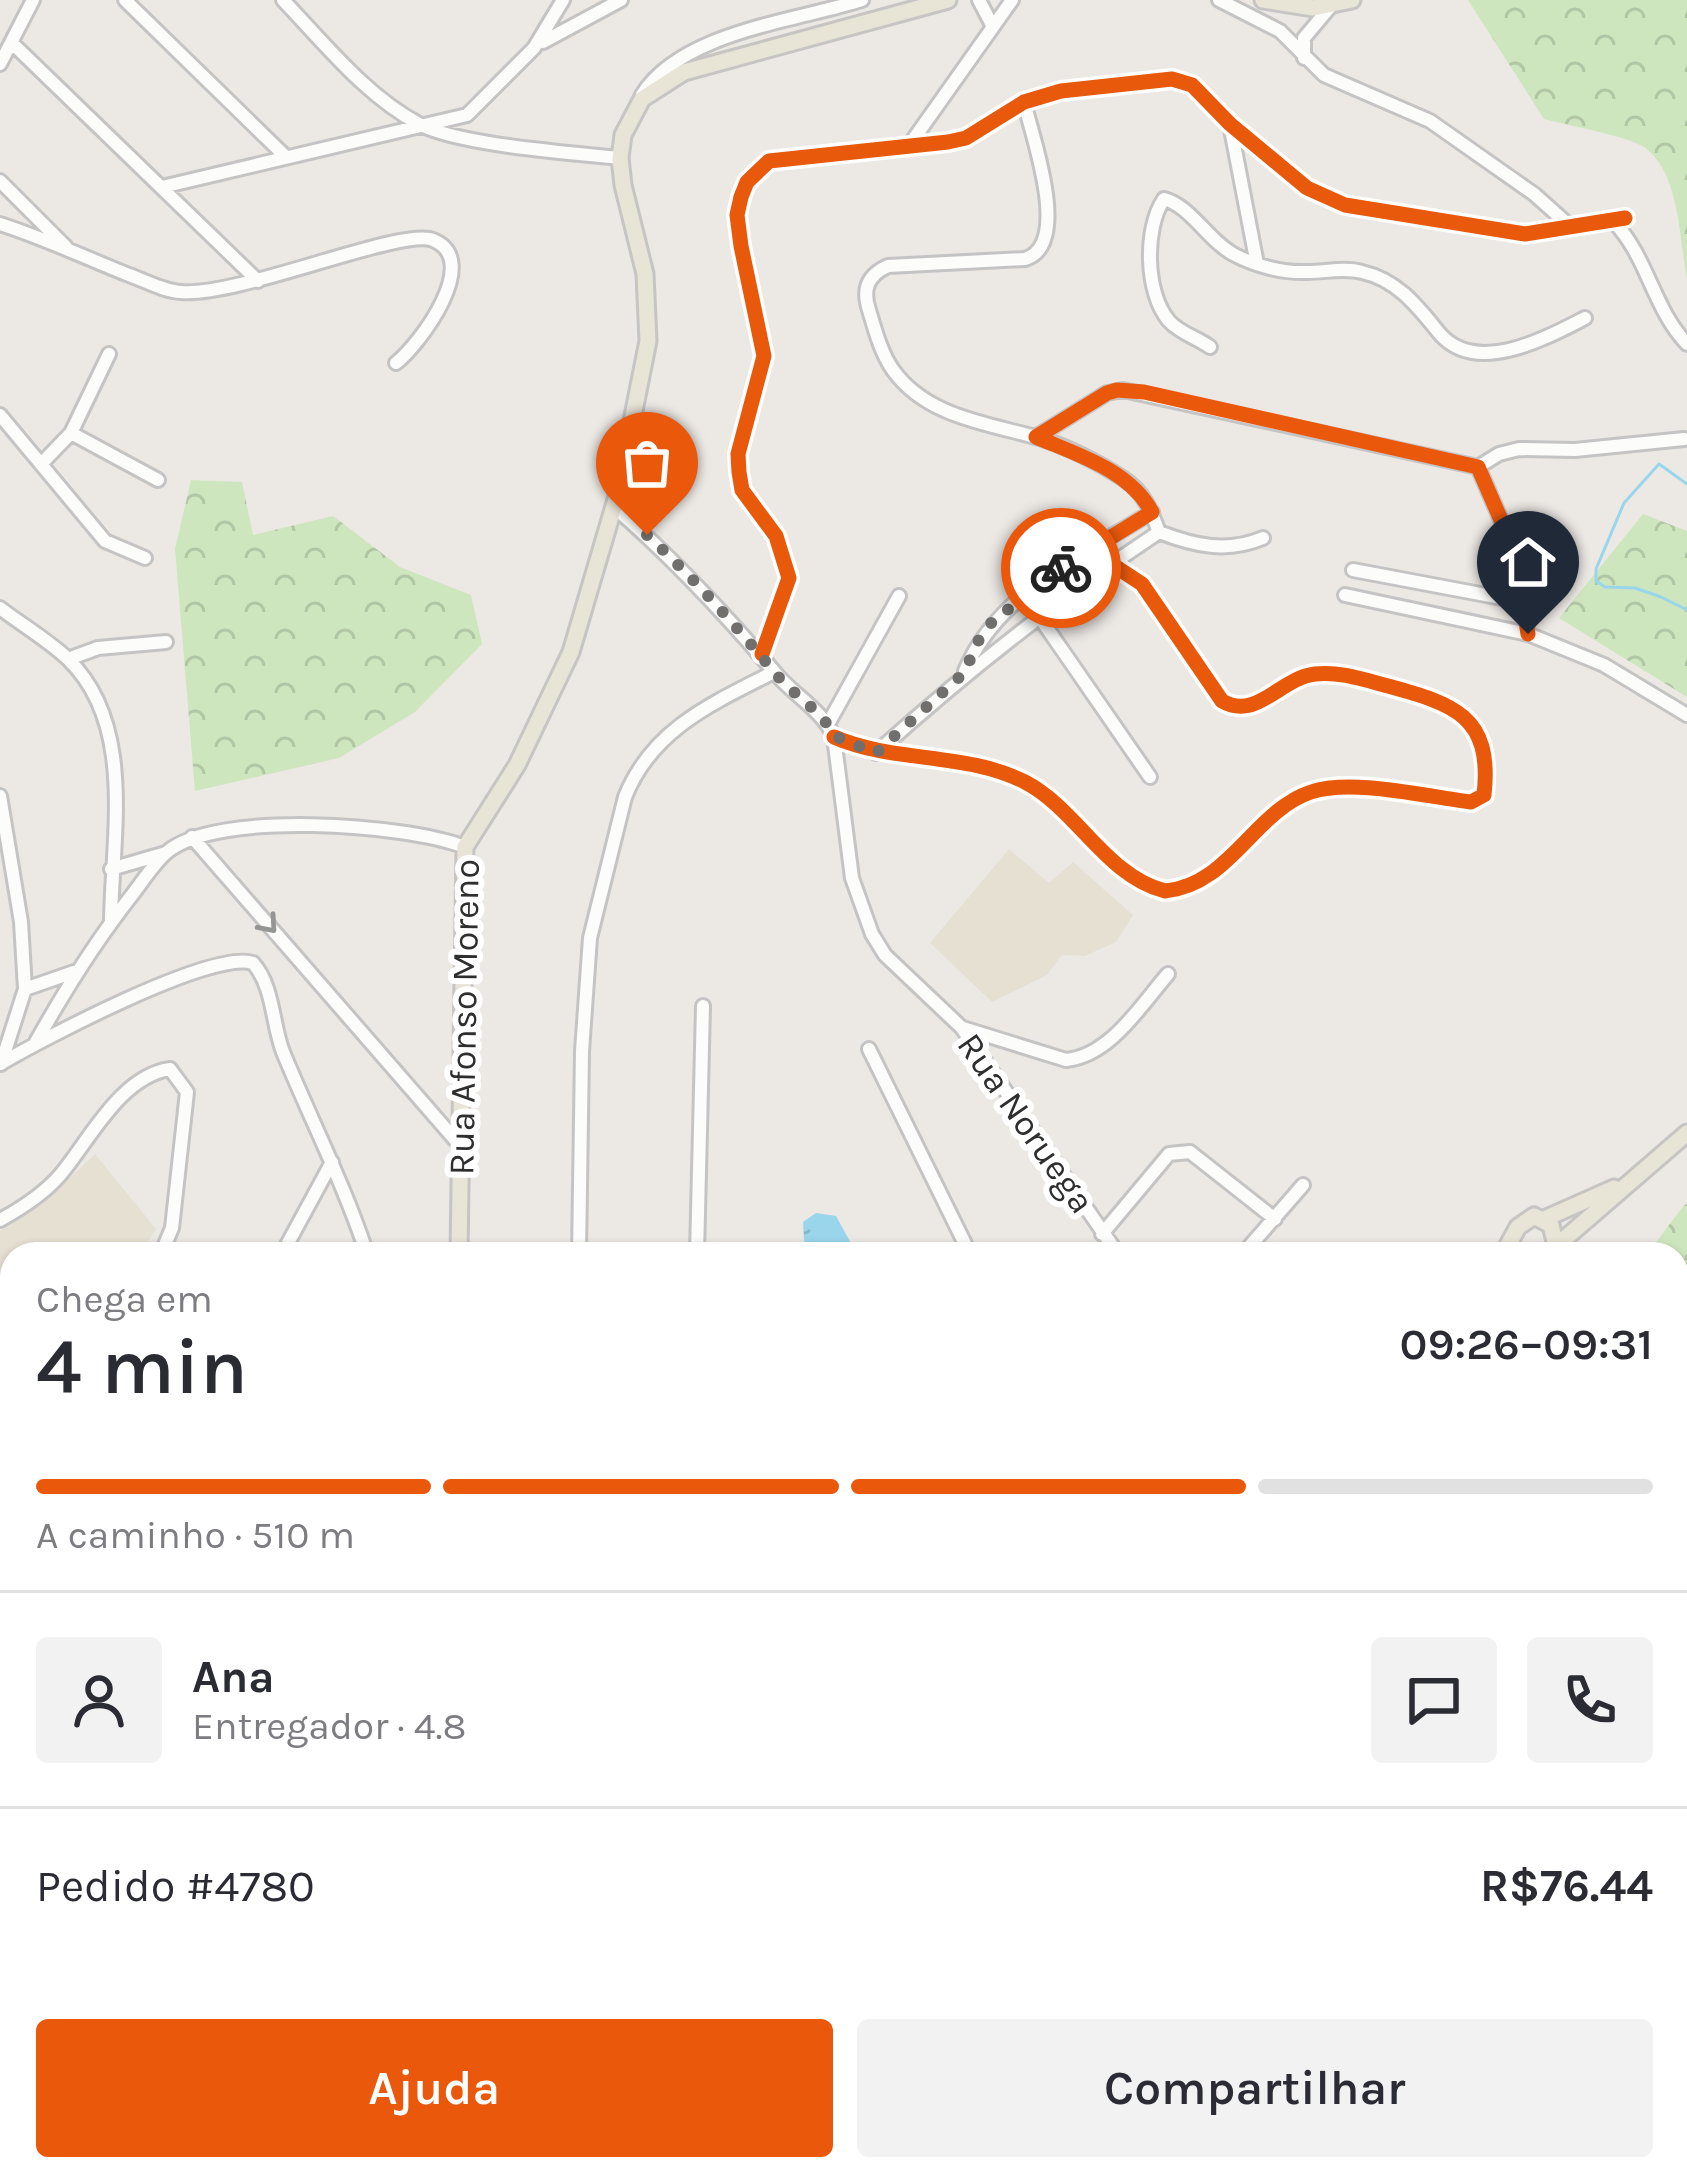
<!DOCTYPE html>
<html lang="pt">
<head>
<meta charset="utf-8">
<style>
	:root { --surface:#fff; --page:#f2f2f3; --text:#2b2b33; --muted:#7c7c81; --line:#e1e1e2; --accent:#ea580c }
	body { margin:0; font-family:Karla,sans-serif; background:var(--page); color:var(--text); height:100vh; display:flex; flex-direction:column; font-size:45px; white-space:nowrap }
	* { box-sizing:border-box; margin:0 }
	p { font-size:39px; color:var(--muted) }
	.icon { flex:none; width:66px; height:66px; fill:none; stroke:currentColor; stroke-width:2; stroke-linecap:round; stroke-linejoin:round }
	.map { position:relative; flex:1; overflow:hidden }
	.panel { position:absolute; left:0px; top:1242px; width:1689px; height:939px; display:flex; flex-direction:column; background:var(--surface); border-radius:36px 36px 0 0; box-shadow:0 3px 9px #0004 }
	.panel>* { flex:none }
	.pin { position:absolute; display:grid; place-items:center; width:102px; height:102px; color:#fff; margin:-123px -51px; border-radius:50% 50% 50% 0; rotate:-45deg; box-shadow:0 0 12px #0007 }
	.pin .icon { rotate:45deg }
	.courier { position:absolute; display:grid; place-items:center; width:120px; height:120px; margin:-60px; border:9px solid #ea580c; border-radius:50%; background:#fff; color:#222; box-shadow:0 3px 15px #0007 }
	.overview em { font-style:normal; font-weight:600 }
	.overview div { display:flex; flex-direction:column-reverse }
	.overview { display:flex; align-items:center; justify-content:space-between; height:204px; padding:0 36px }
	h1 { font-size:78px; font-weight:600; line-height:90px }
	.bar { display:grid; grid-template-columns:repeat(4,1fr); gap:18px 12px; align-content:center; height:144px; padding:0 36px }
	.bar i { height:15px; border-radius:9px; background:var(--line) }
	.bar .current { background:var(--accent) }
	.bar p { grid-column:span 4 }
	.line { display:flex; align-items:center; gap:30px; padding:0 36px; border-top:3px solid var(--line) }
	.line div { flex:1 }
	.round { display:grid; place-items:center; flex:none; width:126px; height:126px; border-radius:12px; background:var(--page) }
	.button { display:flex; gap:24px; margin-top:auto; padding:24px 36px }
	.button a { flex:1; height:138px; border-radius:12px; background:var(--accent); color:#fff; font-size:48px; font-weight:600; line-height:138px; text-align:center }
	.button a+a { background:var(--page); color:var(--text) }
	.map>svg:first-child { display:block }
	.education { fill:#e6e0d3 }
	.forest { fill:url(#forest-crowns) }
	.water { fill:url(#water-ripples) }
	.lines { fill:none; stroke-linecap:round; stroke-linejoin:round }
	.stream { stroke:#99d6ec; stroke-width:3 }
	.minor-casing { stroke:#c5c4c5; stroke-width:18 }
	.major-casing { stroke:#c6c5c4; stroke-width:21 }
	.minor { stroke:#fcfcfb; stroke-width:12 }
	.major { stroke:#e8e4d6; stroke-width:15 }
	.cycleway-casing { stroke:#fff; stroke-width:22 }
	.cycleway { stroke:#e8590c; stroke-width:15 }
	.oneway { stroke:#959594 }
	.done { stroke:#706f6e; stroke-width:12; stroke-dasharray:0 21.6 }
	.route { stroke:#ea580c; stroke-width:15 }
	.labels { text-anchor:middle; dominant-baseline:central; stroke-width:12; stroke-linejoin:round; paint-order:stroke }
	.street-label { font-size:36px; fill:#2e2e2e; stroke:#fff }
</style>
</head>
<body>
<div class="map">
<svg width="1687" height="2180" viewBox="0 0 1687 2180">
	<defs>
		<pattern id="forest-crowns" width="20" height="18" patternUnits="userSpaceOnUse" patternTransform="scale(3)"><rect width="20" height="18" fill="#cee6be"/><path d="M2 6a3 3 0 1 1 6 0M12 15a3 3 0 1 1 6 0" fill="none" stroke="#b1c6a4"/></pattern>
		<pattern id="water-ripples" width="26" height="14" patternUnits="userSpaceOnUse" patternTransform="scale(3)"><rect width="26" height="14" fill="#99d6ec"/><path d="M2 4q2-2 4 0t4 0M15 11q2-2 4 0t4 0" fill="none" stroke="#84b8cb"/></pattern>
	</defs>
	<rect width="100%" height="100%" fill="#ece8e4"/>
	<path class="education" d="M 1009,849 L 1049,883 L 1073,862 L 1133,915 L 1116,942 L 1085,956 L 1062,955 L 1047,975 L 992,1002 L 930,943 Z
		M 95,1154 L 156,1229 L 140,1254 L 12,1254 L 12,1287 L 0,1267 L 0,1231 L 48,1199 Z"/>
	<path class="forest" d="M 1468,0 L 1687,0 L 1687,279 C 1679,239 1680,172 1644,147 C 1627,136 1566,125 1544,119 Z
		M 191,480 L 242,482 L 253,535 L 333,516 L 400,567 L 471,595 L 482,644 L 415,712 L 339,758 L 195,791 L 175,549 Z
		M 1643,514 L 1687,531 L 1687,697 L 1559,618 Z
		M 1685,1204 L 1687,1205 L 1687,1344 L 1677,1318 L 1677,1254 L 1652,1254 L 1650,1250 Z
		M 1687,1366 L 1687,1426 L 1677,1431 L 1677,1382 Z
		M 750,2169 L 883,2169 L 876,2180 L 752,2180 Z"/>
	<path class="water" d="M 816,1213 L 836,1216 L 857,1254 L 805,1254 L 803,1222 Z"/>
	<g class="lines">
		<path class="stream" d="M 1687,484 L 1659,464 L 1624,503 L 1596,569 L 1596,581 L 1605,587 L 1635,588 L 1661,597 L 1687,610
			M 1677,1328 L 1687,1317"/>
		<defs>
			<path id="minor" d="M 125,0 L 286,157
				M 283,0 C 324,43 366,96 419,124 C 459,145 571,153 620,158
				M 979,0 L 992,25
				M 1219,0 L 1280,31 L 1324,75 L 1430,121 L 1534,194 L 1571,227
				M 543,42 L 621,0
				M 12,43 L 258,281
				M 1304,58 L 1304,38 L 1330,7
				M 0,64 L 33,0
				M 642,95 C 681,32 796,21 862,0
				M 1024,102 C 1032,136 1072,245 1025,259 L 888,266 C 868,275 862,289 869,310 C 875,330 881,353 893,370 C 925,415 983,423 1032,436 C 1063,444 1098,462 1124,479 C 1144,492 1151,511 1159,532
				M 1230,124 L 1257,264
				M 908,147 L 1012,0
				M 0,181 L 66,247
				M 162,187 L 467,115 L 534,48 L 563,0
				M 1614,222 C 1648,258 1653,308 1687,344
				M 0,224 C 44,238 86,258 129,275 C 146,281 163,291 181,292 C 239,297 402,227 433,240 C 483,260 420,344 396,363
				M 1210,347 C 1196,337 1181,334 1169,321 C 1145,293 1144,228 1164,199 C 1191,206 1209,242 1235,255 C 1256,266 1283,273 1307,272 C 1325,272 1345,267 1362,272 C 1398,280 1418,307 1440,334 C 1477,376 1546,338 1585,318
				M 0,415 L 105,541 L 145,558
				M 71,433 L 158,480
				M 1036,437 L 1107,393 L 1123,390 L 1478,467 L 1499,454 L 1519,449 L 1575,450 L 1684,439
				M 42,463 L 71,433 L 109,354
				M 1478,467 L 1514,550 L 1528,634
				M 614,507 C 674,559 726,615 777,675 C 795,696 823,711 834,737 L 852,878 L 872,934 L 885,955 L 962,1028 L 1118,1254
				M 1353,570 L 1523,602
				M 1345,595 L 1528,634 L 1604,665 L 1687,715
				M 0,608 C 22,625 48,640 68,659 C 136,725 112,836 111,921
				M 1038,615 L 1150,777
				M 762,654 L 789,578 L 776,536 L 742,490 L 739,472 L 738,454 L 764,356 L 741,246 L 737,215 L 741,197 L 747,182 L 769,161 L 948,142 L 966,138 L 1024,102 L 1061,91 L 1172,79 L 1192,85 L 1230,124 L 1307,188 L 1345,205 L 1525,234 L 1625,218
				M 68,659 L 98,648 L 166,642
				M 965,671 C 997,593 1084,555 1152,512
				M 828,724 L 899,596
				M 834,737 C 894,763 966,752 1025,782 C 1077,809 1106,876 1165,891 C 1230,885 1254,811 1311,792 C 1353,778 1427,797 1471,802 L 1484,795 C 1493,715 1453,704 1388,686 C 1365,680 1339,671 1315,674 C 1280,678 1257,721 1222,701 L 1142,584 L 1110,563
				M 876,753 C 966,672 1058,599 1159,532 C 1195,546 1227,553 1263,538
				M 0,796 L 21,922 L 25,989 L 1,1064
				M 192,837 L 458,1143
				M 111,869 L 166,853
				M 25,989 L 74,972
				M 963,1028 L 1066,1060 C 1110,1056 1141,1005 1168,974
				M 36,1042 C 65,990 95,942 132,895 C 143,881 154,863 167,852 C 217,810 405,824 465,847
				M 869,1049 L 970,1254
				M 0,1064 C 41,1040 213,949 253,963 C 274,987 272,1024 283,1052 C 311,1120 344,1184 367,1254
				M 0,1220 C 22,1208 45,1193 61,1174 C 90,1139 121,1076 170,1069 L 187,1092 L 172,1228 L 161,1254
				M 1102,1234 L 1169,1154 L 1190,1152 L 1275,1219
				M 282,1254 L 332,1162
				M 579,1254 L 582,1051 L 590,938 L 625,797 C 652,729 713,703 774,672
				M 697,1254 L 703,1006
				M 1243,1254 L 1303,1185
				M 0,1347 L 12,1353
				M 0,1410 L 12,1388
				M 0,1567 L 12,1564
				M 1677,1718 L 1687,1724
				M 0,1798 L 12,1794
				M 0,1867 L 12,1875
				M 1677,1993 L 1687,1892
				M 1677,2057 L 1687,2060
				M 0,2060 L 12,2062
				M 0,2130 L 10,2154
				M 1292,2169 L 1292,2180
				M 1417,2169 L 1418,2180
				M 1539,2169 L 1540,2180
				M 1663,2169 L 1664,2180
				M 412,2180 L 421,2169
				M 550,2180 L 555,2169
				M 653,2180 L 660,2169
				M 912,2180 L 916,2169
				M 1015,2180 L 1018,2169"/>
			<path id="major" d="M 1263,0 L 1313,8 L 1352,0
				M 1544,1219 L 1614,1188
				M 459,1254 L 465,847 L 517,765 L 571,652 L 617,496 L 648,341 L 645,274 L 623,185 L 620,158 L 623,135 L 642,99 L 684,72 L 948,0
				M 1503,1254 L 1518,1227 L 1534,1216 L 1551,1225 L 1556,1246
				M 1547,1254 L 1687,1133
				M 82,2180 L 105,2169
				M 159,2180 L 185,2169"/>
		</defs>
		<use href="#minor" class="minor-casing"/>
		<use href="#major" class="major-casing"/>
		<use href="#minor" class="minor"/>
		<use href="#major" class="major"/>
		<defs>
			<path id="cycleway" d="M 762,654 L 789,578 L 776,536 L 742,490 L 739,472 L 738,454 L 764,356 L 741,246 L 737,215 L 741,197 L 747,182 L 769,161 L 948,142 L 966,138 L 1024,102 L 1061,91 L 1172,79 L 1192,85 L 1230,124 L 1307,188 L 1345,205 L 1525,234 L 1625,218
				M 834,737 C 894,763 966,752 1025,782 C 1077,809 1106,876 1165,891 C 1230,885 1254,811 1311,792 C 1353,778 1427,797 1471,802 L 1484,795 C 1493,715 1453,704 1388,686 C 1365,680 1339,671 1315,674 C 1280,678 1257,721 1222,701 L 1142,584 L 1110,563"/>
		</defs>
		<use href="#cycleway" class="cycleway-casing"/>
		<use href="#cycleway" class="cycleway"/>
	</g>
	<defs><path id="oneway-chevron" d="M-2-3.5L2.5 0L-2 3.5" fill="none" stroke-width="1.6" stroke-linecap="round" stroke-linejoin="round" transform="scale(3)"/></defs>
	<use class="oneway" href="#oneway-chevron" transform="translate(269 925) rotate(49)"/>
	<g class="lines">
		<path class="done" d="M 647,535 C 694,578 736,626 776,674 C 794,696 823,711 834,736 L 876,753 L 965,672 L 976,644 L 992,622 L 1061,568"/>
		<path class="route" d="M 1061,568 L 1152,512 C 1129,470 1078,455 1036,437 L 1107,393 L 1117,390 L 1144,392 L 1478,467 L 1514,550 L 1528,634"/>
	</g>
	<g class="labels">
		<g class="street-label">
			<text transform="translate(464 1017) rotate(-89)">Rua Afonso Moreno</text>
			<text transform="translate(1026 1123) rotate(55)">Rua Noruega</text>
		</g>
	</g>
</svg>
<div class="pin" style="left:647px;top:535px;background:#ea580c"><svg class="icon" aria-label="bag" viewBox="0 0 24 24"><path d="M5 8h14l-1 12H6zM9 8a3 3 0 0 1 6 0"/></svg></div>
<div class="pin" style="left:1528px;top:634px;background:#1f2937"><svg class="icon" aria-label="home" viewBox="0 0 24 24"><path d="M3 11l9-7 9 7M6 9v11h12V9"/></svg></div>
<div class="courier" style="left:1061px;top:568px"><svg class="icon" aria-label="bike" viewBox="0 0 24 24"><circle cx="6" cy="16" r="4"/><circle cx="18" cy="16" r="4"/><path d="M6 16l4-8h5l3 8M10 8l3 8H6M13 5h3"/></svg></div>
<section class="panel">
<div class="overview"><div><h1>4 min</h1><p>Chega em</p></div><em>09:26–09:31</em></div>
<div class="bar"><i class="current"></i><i class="current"></i><i class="current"></i><i></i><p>A caminho · 510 m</p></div>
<div class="line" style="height:216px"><a class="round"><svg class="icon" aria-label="person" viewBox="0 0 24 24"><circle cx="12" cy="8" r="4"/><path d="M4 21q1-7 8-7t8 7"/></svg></a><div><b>Ana</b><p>Entregador · 4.8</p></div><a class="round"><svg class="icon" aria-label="chat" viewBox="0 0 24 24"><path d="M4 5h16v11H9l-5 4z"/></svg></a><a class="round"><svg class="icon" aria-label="phone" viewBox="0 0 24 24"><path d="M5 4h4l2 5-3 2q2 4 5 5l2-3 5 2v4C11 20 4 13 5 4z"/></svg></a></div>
<div class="line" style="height:156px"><div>Pedido #4780</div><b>R$76.44</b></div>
<div class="button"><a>Ajuda</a><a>Compartilhar</a></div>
</section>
</div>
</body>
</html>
